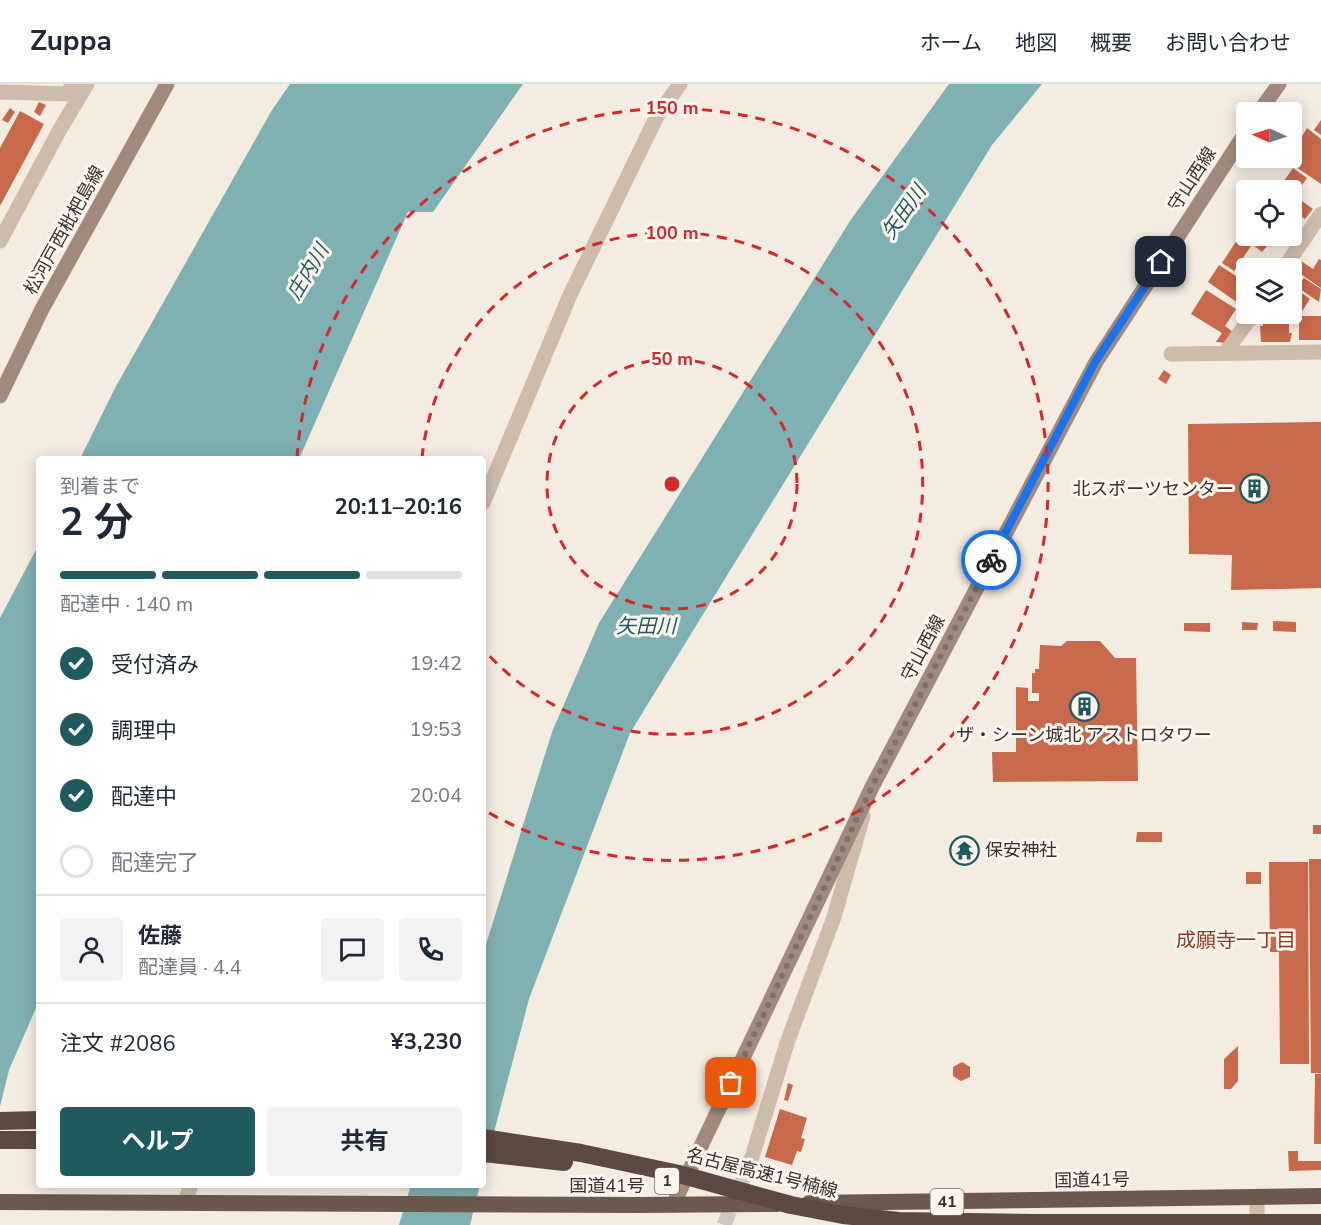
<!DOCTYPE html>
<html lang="ja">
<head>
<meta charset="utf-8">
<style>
	:root { --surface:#fff; --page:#f2f2f3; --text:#1f2937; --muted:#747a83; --line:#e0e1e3; --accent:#1f5a5e }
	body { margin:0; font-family:"Nunito Sans","Noto Sans JP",sans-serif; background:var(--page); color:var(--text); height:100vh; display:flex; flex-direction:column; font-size:22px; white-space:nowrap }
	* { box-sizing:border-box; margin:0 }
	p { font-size:20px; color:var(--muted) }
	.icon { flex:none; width:33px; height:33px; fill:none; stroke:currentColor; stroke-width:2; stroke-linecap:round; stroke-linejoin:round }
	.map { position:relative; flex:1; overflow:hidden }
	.panel { position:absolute; left:36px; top:372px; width:450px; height:732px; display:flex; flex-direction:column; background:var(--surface); border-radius:6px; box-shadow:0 3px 15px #0003 }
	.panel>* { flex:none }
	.needle { width:39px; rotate:273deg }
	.controls { position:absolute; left:1236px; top:18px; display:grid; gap:12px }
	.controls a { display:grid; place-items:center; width:66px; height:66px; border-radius:6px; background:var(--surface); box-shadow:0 3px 15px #0003; font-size:30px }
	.pin { position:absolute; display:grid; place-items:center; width:51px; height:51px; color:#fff; margin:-26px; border-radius:12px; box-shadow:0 3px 9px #0006 }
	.courier { position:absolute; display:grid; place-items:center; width:60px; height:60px; margin:-30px; border:4px solid #1a73e8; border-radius:50%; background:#fff; color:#222; box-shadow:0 2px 8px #0007 }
	.overview em { font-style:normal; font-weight:700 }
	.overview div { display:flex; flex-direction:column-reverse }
	.overview { display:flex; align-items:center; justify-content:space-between; height:102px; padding:0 24px }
	h1 { font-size:39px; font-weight:700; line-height:45px }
	.bar { display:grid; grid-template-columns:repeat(4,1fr); gap:9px 6px; align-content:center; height:72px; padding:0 24px }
	.bar i { height:8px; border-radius:4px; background:var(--line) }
	.bar .selected { background:var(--accent) }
	.bar p { grid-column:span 4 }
	.line { display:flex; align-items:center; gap:15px; padding:0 24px; border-top:2px solid var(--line) }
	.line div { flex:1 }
	.round { display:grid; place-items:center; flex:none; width:63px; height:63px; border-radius:6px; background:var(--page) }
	ol { padding:0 24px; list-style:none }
	li { display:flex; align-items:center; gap:18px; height:66px }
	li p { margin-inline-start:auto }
	li .icon { padding:6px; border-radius:50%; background:var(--accent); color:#fff; stroke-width:4 }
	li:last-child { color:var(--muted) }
	li i { width:33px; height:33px; border:3px solid var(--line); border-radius:50% }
	.cta { display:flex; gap:12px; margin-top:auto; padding:12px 24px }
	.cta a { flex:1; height:69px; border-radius:6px; background:var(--accent); color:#fff; font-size:24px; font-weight:700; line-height:69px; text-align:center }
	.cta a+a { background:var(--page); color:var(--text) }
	header { display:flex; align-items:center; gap:36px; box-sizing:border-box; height:84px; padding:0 30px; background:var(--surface); border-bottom:2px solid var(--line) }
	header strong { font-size:28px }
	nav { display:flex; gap:33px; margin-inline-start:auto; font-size:21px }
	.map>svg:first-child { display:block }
	.water { fill:#7fb0b2 }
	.building { fill:#c8694b }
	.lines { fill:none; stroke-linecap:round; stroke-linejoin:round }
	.minor-tunnel { stroke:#cfc6bd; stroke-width:15; stroke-dasharray:15 8; stroke-linecap:butt }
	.minor { stroke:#cdbbac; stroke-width:15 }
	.tertiary { stroke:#cdbbac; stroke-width:15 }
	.secondary { stroke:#a18a7d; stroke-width:15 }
	.trunk { stroke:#6c584f; stroke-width:16 }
	.motorway { stroke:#5c4a42; stroke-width:18 }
	.done { stroke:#7c716b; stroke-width:6; stroke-dasharray:0 10.8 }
	.route { stroke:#1a73e8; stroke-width:8 }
	.ring { fill:none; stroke:#d62828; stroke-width:3; stroke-dasharray:10 8 }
	.labels { text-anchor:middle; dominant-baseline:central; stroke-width:6; stroke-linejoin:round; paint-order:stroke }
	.shield { fill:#fbf5ee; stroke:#756b66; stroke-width:1.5 }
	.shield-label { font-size:16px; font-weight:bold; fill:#3b302b }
	.street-label { font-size:18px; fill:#3b302b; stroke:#fbf5ee }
	.poi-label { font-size:18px; fill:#3b302b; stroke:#fbf5ee; text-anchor:end }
	.water-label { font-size:20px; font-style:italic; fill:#1f5a5e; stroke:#fbf5ee }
	.neighbourhood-label { font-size:20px; fill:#8c3b22; stroke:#fbf5ee }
	.centre { fill:#d62828; stroke:#fbf5ee; stroke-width:3 }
	.ring-label { font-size:18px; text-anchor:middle; font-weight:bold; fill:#d62828; stroke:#fbf5ee; stroke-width:6; stroke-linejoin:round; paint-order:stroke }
</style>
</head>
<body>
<header>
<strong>Zuppa</strong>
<nav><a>ホーム</a><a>地図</a><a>概要</a><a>お問い合わせ</a></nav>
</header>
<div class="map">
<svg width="1321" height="1141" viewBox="0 0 1321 1141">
	<rect width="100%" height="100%" fill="#f4ebe1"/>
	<path class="water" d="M 290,0 L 523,0 L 433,128 L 408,128 L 299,375 L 80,375 L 115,304 L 272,26 Z
		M 949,0 L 1042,0 L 992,61 L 630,649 L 529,915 L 483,1090 L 483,870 L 552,648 L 599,539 L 850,137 Z
		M 39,460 L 39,917 L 9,986 L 0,1022 L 0,534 Z
		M 411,1101 L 480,1101 L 470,1141 L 399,1141 Z"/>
	<path class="building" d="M 39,18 L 46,21 L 40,32 L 34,28 Z
		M 10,24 L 15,28 L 8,39 L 2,36 Z
		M 20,27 L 44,40 L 0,122 L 0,64 Z
		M 1321,36 L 1321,51 L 1314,46 Z
		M 1307,44 L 1321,55 L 1321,100 L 1287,77 L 1292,74 L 1292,69 Z
		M 1293,84 L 1307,94 L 1293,114 L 1292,106 L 1283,106 L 1279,104 Z
		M 1302,117 L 1313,125 L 1305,135 L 1294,128 Z
		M 1246,145 L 1246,152 L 1270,152 L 1274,154 L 1262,168 L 1242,152 Z
		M 1239,153 L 1251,162 L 1234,187 L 1222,179 Z
		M 1319,175 L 1321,176 L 1321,204 L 1295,186 L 1301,177 L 1313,185 Z
		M 1219,181 L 1239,194 L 1236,199 L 1246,206 L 1238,219 L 1208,198 Z
		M 1304,194 L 1321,205 L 1319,218 L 1297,203 Z
		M 1293,203 L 1310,215 L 1297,235 L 1292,231 Z
		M 1206,206 L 1236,225 L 1225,242 L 1233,248 L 1226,259 L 1216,258 L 1222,249 L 1191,230 Z
		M 1267,230 L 1284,230 L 1285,235 L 1289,234 L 1289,249 L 1292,249 L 1290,258 L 1261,258 L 1260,242 L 1263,242 L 1263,235 L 1268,234 Z
		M 1299,232 L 1321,232 L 1321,256 L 1299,256 Z
		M 1164,286 L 1171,291 L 1166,300 L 1158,295 Z
		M 1321,338 L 1321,504 L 1231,506 L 1232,471 L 1189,470 L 1188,340 Z
		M 1273,537 L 1296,538 L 1296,548 L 1273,547 Z
		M 1242,538 L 1258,539 L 1257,546 L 1242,546 Z
		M 1184,539 L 1210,539 L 1210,548 L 1184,547 Z
		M 1067,557 L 1100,557 L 1115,574 L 1136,574 L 1138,697 L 993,698 L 992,668 L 1016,668 L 1016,603 L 1028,604 L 1028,617 L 1039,617 L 1039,609 L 1032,609 L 1032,589 L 1035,589 L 1035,585 L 1039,585 L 1040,561 L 1061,562 Z
		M 1313,741 L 1321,741 L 1321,750 L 1313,750 Z
		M 1137,748 L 1162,748 L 1162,758 L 1136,758 Z
		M 1309,775 L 1321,775 L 1321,989 L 1311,989 Z
		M 1269,778 L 1308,778 L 1309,980 L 1280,980 L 1279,868 L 1270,868 Z
		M 1246,788 L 1261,788 L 1261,800 L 1246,800 Z
		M 1238,962 L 1238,997 L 1231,1005 L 1224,1005 L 1224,975 Z
		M 962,978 L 970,983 L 970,993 L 961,997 L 953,992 L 953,983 Z
		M 1315,990 L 1321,990 L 1321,1060 L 1314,1060 Z
		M 788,999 L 793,1001 L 788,1017 L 784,1016 Z
		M 780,1025 L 807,1034 L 801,1054 L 805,1055 L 801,1068 L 797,1067 L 792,1081 L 765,1073 Z
		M 1288,1067 L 1298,1067 L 1298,1077 L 1321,1077 L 1321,1086 L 1289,1087 Z"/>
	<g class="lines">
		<path class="minor-tunnel" d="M 724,1141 L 752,1073"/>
		<path class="minor" d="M 0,8 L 71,10 L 71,0
			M 0,157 L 59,47 L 87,0
			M 1284,184 L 1321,130
			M 1226,268 L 1253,230
			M 1171,270 L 1321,268
			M 483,419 L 570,211 L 657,32 L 680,0
			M 752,1073 L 787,959 L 834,833 L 863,732
			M 185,1118 L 191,1101"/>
		<path class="tertiary" d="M 1257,1141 L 1257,1113"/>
		<path class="secondary" d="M 1259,28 L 1279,0
			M 0,312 L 42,225 L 167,0
			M 673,1121 L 872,703 L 1096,278 L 1246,48"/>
		<path class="trunk" d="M 0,1118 L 637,1121 L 777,1120
			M 809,1119 L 1321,1112"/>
		<path class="motorway" d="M 0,1037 L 39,1036
			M 483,1054 L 581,1069 L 679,1090 L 791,1121 L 843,1131 L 899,1137 L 1040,1139 L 1321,1139
			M 0,1056 L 39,1056
			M 483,1069 L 564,1078"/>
	</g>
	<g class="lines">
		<path class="done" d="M 731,999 L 872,703 L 991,476"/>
		<path class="route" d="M 991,476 L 1095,278 L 1161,178"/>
	</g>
	<g class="ring">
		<circle cx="672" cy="400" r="125"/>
		<path d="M422 374A251 251 0 1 1 484 566"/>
		<path d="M297 374A376 376 0 1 1 484 726"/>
	</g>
	<defs>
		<symbol id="building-ring" viewBox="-11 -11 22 22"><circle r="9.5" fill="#fbf5ee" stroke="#1f5a5e" stroke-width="1.5"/><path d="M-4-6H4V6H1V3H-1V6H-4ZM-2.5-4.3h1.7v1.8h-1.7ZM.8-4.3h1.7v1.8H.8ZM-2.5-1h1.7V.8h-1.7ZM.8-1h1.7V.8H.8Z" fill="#1f5a5e"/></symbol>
		<symbol id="temple-ring" viewBox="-11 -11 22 22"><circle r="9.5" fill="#fbf5ee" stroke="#1f5a5e" stroke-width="1.5"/><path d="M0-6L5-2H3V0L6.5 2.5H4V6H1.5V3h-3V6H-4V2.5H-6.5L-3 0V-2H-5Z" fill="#1f5a5e"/></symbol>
	</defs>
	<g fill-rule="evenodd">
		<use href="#building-ring" x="1238" y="388" width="33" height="33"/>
		<use href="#building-ring" x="1068" y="606" width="33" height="33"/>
		<use href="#temple-ring" x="948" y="750" width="33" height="33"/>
	</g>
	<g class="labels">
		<g class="shield">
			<rect x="655" y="1084" width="24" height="26" rx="4.5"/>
			<rect x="930.5" y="1105" width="33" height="26" rx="4.5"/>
		</g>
		<g class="shield-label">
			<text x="667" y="1097">1</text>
			<text x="947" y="1118">41</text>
		</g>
		<g class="street-label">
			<text transform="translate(1192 95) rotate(-57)">守山西線</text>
			<text transform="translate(64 146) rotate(-61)">松河戸西枇杷島線</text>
			<text transform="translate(923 564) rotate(-62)">守山西線</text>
			<text transform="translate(762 1089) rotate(14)">名古屋高速1号楠線</text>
			<text transform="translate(1092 1096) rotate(-1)">国道41号</text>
			<text x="607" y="1102">国道41号</text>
		</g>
		<g class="poi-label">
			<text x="1234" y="405">北スポーツセンター</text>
			<text x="1084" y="651" text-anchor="middle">ザ・シーン城北 アストロタワー</text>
			<text x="985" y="766" text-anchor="start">保安神社</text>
		</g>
		<g class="water-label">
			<text transform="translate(904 128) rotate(-55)">矢田川</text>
			<text transform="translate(308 188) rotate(-59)">庄内川</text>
			<text x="646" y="542">矢田川</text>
		</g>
		<g class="neighbourhood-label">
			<text x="1236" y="856">成願寺一丁目</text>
		</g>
	</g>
	<circle cx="672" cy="400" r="9" class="centre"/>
	<g class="ring-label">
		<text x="672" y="30">150 m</text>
		<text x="672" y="155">100 m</text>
		<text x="672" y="281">50 m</text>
	</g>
</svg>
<div class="controls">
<a><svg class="needle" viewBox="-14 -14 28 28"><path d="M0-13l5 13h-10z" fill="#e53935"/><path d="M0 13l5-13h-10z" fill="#747a83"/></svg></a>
<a><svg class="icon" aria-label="locate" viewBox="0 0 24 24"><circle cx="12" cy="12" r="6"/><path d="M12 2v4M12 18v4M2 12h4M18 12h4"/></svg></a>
<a><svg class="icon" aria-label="layers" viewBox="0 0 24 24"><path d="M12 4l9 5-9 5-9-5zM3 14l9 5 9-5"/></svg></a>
</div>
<div class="pin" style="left:731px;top:999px;background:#ea580c"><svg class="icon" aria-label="bag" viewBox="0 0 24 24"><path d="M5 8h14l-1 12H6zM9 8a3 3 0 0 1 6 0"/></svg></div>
<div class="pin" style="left:1161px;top:178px;background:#1f2937"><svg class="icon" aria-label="home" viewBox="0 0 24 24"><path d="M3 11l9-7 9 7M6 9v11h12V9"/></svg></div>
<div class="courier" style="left:991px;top:476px"><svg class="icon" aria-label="bike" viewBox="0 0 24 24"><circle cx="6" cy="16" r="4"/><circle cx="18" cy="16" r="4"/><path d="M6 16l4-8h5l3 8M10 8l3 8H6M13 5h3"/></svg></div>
<section class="panel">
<div class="overview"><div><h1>2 分</h1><p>到着まで</p></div><em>20:11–20:16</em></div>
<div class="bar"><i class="selected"></i><i class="selected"></i><i class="selected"></i><i></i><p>配達中 · 140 m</p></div>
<ol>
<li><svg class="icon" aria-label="check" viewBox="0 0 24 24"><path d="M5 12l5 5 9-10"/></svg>受付済み<p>19:42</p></li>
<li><svg class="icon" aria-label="check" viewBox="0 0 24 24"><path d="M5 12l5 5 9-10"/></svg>調理中<p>19:53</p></li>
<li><svg class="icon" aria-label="check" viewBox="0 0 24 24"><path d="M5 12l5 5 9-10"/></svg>配達中<p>20:04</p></li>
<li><i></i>配達完了</li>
</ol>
<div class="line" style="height:108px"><a class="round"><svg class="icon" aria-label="person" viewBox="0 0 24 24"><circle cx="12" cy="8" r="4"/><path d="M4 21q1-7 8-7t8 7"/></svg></a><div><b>佐藤</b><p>配達員 · 4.4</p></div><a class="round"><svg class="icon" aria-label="chat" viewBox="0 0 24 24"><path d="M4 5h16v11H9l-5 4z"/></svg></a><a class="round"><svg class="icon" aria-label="phone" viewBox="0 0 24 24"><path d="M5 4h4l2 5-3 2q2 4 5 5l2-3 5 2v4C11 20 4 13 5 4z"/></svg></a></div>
<div class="line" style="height:78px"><div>注文 #2086</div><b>¥3,230</b></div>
<div class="cta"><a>ヘルプ</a><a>共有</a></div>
</section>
</div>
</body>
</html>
